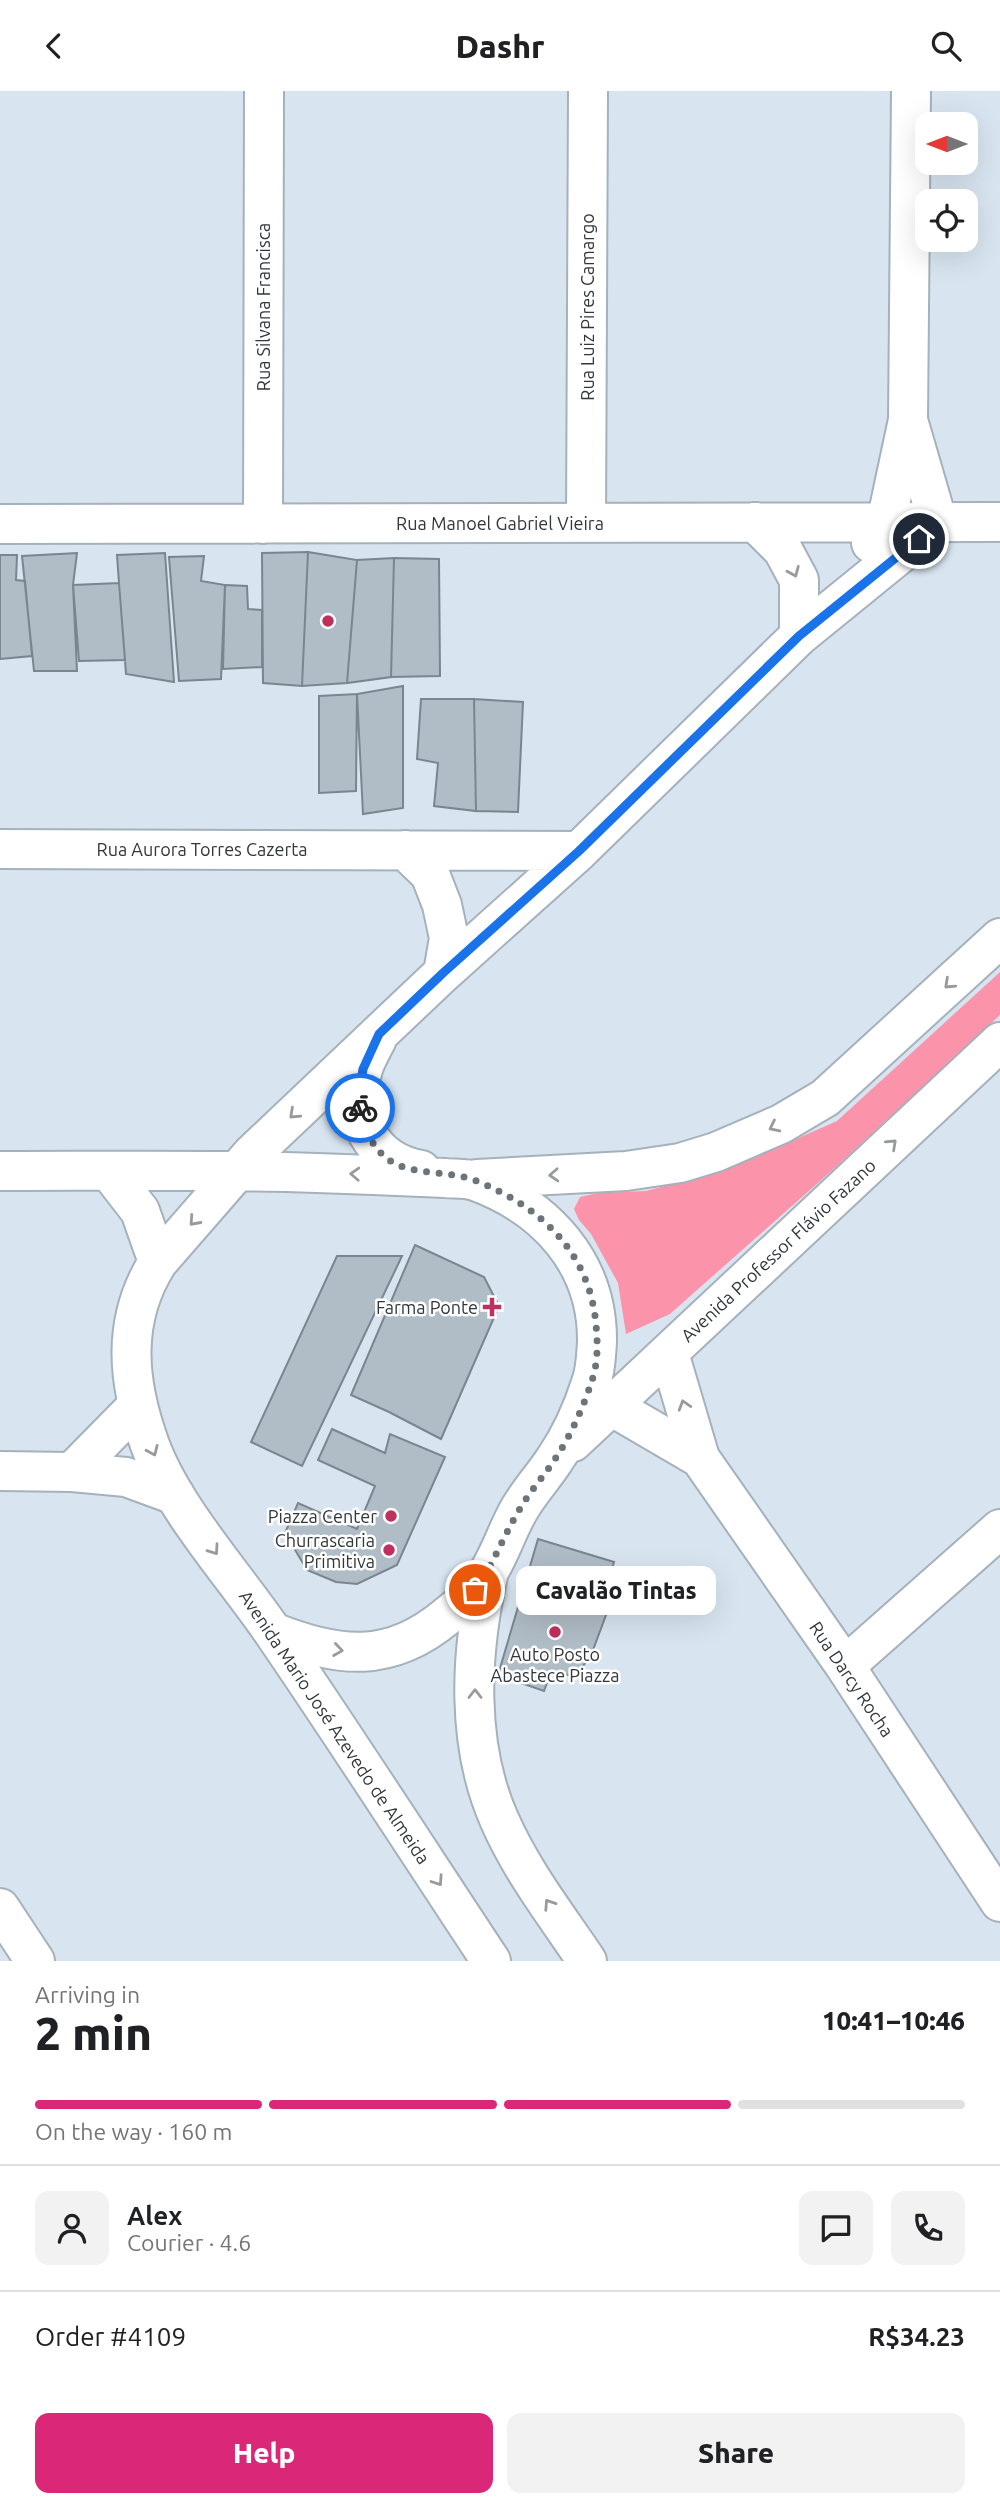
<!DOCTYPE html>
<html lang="en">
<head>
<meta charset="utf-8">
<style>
	:root { --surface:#fff; --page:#f2f2f2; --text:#202124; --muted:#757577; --line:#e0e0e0; --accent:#db2777 }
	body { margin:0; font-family:Ubuntu,"Noto Sans KR",sans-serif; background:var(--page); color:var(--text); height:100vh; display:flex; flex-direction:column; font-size:26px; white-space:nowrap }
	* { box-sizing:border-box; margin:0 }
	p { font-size:23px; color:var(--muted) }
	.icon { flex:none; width:38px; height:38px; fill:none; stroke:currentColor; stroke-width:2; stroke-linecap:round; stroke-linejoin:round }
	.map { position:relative; height:1870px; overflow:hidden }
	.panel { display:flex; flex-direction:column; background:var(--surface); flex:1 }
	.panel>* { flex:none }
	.needle { width:46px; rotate:270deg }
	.fabs { position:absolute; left:915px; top:21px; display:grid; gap:14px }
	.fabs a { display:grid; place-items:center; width:63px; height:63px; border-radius:14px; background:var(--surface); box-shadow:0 7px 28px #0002; font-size:35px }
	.pin { position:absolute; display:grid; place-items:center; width:60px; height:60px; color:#fff; margin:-30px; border:4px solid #fff; border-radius:50%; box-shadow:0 2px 7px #0007 }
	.courier { position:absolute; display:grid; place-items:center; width:70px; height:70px; margin:-35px; border:5px solid #1a73e8; border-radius:50%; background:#fff; color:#222; box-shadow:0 2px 9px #0007 }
	.bubble { position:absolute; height:49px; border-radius:14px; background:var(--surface); box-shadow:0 7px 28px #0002; font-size:23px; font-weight:800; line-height:49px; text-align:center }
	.summary em { font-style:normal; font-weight:800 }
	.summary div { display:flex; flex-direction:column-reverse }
	.summary { display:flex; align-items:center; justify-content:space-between; height:119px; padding:0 35px }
	h1 { font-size:46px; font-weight:800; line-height:52px }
	.bar { display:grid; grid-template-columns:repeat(4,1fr); gap:10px 7px; align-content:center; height:84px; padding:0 35px }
	.bar i { height:9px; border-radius:5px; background:var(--line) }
	.bar .active { background:var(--accent) }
	.bar p { grid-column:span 4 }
	.line { display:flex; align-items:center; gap:18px; padding:0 35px; border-top:2px solid var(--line) }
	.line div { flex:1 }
	.round { display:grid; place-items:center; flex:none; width:74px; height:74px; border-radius:14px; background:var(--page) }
	.action { display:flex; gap:14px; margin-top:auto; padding:14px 35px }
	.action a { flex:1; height:80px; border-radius:14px; background:var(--accent); color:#fff; font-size:28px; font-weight:800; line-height:80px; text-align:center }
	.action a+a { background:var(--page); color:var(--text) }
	header { display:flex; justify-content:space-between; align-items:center; height:91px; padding:0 35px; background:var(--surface); font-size:32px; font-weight:800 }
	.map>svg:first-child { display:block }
	.green { fill:#fb94aa }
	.building { fill:#b0bcc6; stroke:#7a858f; stroke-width:2 }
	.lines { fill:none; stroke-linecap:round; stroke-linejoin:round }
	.minor-casing { stroke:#a5b1bb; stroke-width:42 }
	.minor { stroke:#fff; stroke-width:38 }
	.oneway { stroke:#989b9d }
	.done { stroke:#6c747a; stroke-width:7; stroke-dasharray:0 12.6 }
	.route { stroke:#1a73e8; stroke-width:9 }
	.poi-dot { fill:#be305e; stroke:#fff; stroke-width:2.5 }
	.labels { text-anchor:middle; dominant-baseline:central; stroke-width:5; stroke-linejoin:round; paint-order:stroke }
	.street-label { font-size:18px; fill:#32373b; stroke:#fff }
	.poi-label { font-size:18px; fill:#32373b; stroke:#fff; text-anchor:end }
</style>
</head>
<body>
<header><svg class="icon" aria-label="back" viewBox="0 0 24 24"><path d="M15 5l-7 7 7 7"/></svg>Dashr<svg class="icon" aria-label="search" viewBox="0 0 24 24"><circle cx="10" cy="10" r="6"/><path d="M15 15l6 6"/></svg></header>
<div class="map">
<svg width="1000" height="1870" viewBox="0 0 1000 1870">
	<rect width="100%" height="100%" fill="#d8e5f0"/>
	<path class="green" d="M 1000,881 L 1000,924 L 837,1075 L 670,1223 L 626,1243 L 618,1192 L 591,1143 L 579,1129 L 574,1118 L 580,1106 L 598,1102 L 646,1100 L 728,1078 L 837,1030 Z"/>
	<path class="building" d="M 308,461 L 357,469 L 347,592 L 302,595 Z
		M 308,461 L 302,595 L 263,592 L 262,462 Z
		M 77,462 L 73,494 L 77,580 L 34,580 L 22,465 Z
		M 165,462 L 174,591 L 126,583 L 119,492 L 117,464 Z
		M 0,464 L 17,464 L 16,489 L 25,490 L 32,565 L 0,568 Z
		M 204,465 L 201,490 L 225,494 L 221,588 L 179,590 L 169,466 Z
		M 394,467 L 439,468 L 440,585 L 391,586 Z
		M 394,467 L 391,586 L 347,592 L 357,469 Z
		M 119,492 L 125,569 L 79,570 L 73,494 Z
		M 225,494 L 247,495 L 248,518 L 262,519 L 262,576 L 223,578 Z
		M 403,595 L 403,717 L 363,723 L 357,603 Z
		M 357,603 L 356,700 L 319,702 L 319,605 Z
		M 421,608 L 474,608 L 476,720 L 434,715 L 438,672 L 417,668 Z
		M 474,608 L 523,611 L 518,721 L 476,720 Z
		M 415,1154 L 484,1186 L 499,1215 L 441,1348 L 389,1321 L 351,1304 Z
		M 337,1165 L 402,1165 L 302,1375 L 251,1351 Z
		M 332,1338 L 385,1362 L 390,1343 L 445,1366 L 397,1474 L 357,1493 L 336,1491 L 307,1479 L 285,1442 L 298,1412 L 357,1438 L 375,1395 L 318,1369 Z
		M 538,1448 L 614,1471 L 602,1513 L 609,1516 L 590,1567 L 574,1585 L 551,1581 L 544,1600 L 498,1584 Z"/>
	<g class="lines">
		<defs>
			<path id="minor" d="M 755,431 L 783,459 L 799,489 L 799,545
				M 586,432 L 588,0
				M 0,433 L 1000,431
				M 263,433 L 264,0
				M 871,452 L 886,432 L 908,329 L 911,0
				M 0,758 L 579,760
				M 405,759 L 430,783 L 442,814 L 449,847 L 443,882
				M 377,948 C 372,958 366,968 363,978 C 349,1026 371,1070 421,1079
				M 0,1080 C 124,1080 249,1078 373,1084 C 397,1085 421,1086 445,1087 C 454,1088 466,1087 475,1090 C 546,1116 598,1172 597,1251 C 596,1264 596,1279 591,1292 C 583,1317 570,1346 555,1368 C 544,1385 530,1400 520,1417 C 508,1437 501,1461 488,1482 C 477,1499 463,1513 447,1525 C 390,1573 338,1567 273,1541
				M 109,1080 L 140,1120 L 158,1171
				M 477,1088 L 626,1080 L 680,1072 L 716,1061 L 781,1033 L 825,1007 L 1000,847
				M 669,1262 L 700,1367 L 845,1575 L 1000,1811
				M 611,1315 L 700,1367
				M 573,1351 L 1000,951
				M 0,1380 L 72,1381 L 126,1386 L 175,1404
				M 72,1381 L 138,1314
				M 488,1485 C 470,1563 466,1653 499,1728 C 521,1779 556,1824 587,1870
				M 845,1575 L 1000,1438
				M 0,1817 L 35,1870
				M 491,1870 C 419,1761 348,1651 275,1544 C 235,1485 174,1419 150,1354 C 127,1291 121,1229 158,1171 L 252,1063 L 443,882 L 579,760 L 799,545 L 938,432 L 908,329"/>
		</defs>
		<use href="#minor" class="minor-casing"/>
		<use href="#minor" class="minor"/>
	</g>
	<defs><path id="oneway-chevron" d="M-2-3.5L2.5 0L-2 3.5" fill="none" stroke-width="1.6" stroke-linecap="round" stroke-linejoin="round" transform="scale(1.75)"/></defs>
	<g class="oneway">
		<use href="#oneway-chevron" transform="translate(794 481) rotate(67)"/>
		<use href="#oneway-chevron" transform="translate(949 893) rotate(137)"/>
		<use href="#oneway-chevron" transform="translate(294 1023) rotate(137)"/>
		<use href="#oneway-chevron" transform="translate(774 1036) rotate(154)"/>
		<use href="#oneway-chevron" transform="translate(892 1053) rotate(-43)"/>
		<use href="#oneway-chevron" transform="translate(355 1083) rotate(-177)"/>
		<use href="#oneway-chevron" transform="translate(554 1084) rotate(177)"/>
		<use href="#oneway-chevron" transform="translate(194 1130) rotate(132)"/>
		<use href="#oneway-chevron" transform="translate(684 1314) rotate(-107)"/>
		<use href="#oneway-chevron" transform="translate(153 1360) rotate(66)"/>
		<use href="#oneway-chevron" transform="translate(214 1459) rotate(55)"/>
		<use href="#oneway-chevron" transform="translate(338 1559) rotate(8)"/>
		<use href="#oneway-chevron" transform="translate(475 1603) rotate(-90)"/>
		<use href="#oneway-chevron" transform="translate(438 1790) rotate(56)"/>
		<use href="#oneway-chevron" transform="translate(549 1813) rotate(-123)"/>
	</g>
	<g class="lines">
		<path class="done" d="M 360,1017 C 363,1039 376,1064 396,1073 C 420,1084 450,1080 474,1089 C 540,1115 590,1161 596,1234 C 598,1253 598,1274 591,1292 C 583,1317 570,1346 555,1368 C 544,1385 531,1399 521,1416 C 504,1443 494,1473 475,1499"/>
		<path class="route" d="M 360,1017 L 359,1003 L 363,978 L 379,943 L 443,882 L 579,760 L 799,545 L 919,448"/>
	</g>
	<g class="poi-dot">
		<circle cx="328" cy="530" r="7"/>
		<path d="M488.5 1205.5h7v7h7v7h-7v7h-7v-7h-7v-7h7z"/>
		<circle cx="391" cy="1425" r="7"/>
		<circle cx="389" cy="1459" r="7"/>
		<circle cx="555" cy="1541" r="7"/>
	</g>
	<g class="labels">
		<g class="street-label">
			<text transform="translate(263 216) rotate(-90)">Rua Silvana Francisca</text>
			<text transform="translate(587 216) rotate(-90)">Rua Luiz Pires Camargo</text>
			<text x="500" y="432">Rua Manoel Gabriel Vieira</text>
			<text x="202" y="758">Rua Aurora Torres Cazerta</text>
			<text transform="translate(778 1159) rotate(-43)">Avenida Professor Flávio Fazano</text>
			<text transform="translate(852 1588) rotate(56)">Rua Darcy Rocha</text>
			<text transform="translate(335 1636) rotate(56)">Avenida Mario José Azevedo de Almeida</text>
		</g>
		<g class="poi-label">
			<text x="342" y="530" text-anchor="start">ㅤ</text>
			<text x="478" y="1216">Farma Ponte</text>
			<text x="377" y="1425">Piazza Center</text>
			<text x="375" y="1449">Churrascaria<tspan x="375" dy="21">Primitiva</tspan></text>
			<text x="555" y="1563" text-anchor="middle">Auto Posto<tspan x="555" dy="21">Abastece Piazza</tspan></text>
		</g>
	</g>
</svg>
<div class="fabs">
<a><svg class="needle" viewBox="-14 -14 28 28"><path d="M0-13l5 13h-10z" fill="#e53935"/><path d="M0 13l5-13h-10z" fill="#757577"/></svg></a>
<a><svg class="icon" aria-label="locate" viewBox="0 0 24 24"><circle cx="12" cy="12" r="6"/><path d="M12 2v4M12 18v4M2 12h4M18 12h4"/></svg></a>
</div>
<div class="pin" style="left:475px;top:1499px;background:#ea580c"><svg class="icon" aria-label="bag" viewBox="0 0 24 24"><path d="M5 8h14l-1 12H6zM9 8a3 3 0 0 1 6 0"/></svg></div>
<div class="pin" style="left:919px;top:448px;background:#1f2937"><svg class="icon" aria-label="home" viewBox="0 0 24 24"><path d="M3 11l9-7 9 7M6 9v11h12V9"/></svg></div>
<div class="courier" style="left:360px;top:1017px"><svg class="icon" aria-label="bike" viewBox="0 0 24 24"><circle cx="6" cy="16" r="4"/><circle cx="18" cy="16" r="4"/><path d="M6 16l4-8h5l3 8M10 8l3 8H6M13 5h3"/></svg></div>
<div class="bubble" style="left:516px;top:1475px;width:200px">Cavalão Tintas</div>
</div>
<section class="panel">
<div class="summary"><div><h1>2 min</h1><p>Arriving in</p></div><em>10:41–10:46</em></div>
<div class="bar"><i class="active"></i><i class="active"></i><i class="active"></i><i></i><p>On the way · 160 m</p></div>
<div class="line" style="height:126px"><a class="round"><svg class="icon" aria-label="person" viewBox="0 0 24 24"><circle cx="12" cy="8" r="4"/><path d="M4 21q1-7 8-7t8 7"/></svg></a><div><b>Alex</b><p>Courier · 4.6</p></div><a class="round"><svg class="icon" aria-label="chat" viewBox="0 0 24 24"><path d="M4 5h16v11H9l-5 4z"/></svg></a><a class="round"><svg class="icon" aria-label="phone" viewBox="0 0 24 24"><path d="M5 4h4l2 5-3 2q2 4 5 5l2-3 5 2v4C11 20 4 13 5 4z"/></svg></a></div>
<div class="line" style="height:91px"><div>Order #4109</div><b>R$34.23</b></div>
<div class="action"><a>Help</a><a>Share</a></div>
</section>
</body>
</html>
